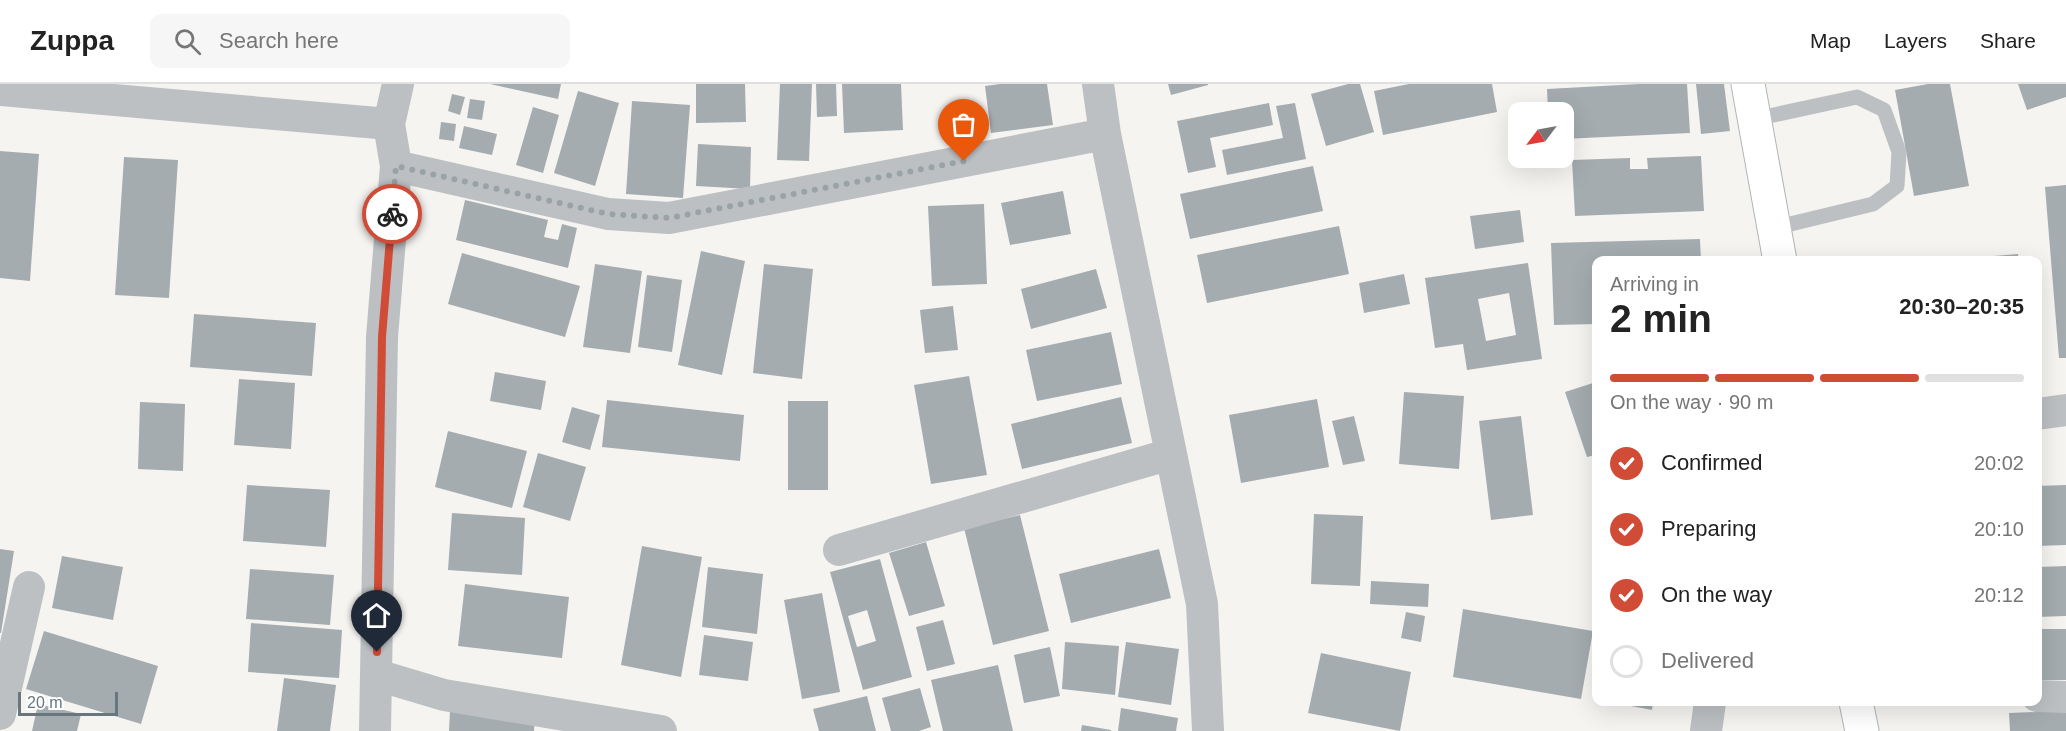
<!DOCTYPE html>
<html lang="en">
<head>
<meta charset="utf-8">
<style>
	:root { --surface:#fff; --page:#f6f6f6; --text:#222; --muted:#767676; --line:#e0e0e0; --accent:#d04c36 }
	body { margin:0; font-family:Helvetica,sans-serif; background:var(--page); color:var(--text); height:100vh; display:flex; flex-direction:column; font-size:22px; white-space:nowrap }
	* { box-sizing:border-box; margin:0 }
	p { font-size:20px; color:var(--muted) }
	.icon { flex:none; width:33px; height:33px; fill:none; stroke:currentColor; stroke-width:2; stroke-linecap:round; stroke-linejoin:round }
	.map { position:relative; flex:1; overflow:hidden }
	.drawer { position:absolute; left:1592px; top:172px; width:450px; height:450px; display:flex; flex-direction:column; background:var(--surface); border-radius:12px; box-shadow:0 6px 24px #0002 }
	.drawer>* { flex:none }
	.needle { width:39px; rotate:238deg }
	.tools { position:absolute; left:1508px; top:18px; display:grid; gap:12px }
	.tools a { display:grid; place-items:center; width:66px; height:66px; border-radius:12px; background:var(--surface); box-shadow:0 6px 24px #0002; font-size:30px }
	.scale { position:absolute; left:18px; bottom:15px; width:100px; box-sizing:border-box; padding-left:6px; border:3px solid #67777f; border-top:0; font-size:16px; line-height:21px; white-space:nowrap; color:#67777f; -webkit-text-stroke:4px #fff; paint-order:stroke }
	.pin { position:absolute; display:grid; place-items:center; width:51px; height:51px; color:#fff; margin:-62px -26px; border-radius:50% 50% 50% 0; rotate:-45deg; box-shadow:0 0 6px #0007 }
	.pin .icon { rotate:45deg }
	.courier { position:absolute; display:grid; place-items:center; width:60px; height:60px; margin:-30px; border:4px solid #d04c36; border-radius:50%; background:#fff; color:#222; box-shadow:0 2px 8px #0007 }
	.summary em { font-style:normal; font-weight:700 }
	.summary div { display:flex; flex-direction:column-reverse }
	.summary { display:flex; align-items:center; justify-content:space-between; height:102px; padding:0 18px }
	h1 { font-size:39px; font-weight:700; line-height:45px }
	.bar { display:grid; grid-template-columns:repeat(4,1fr); gap:9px 6px; align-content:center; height:72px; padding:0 18px }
	.bar i { height:8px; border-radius:4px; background:var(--line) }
	.bar .active { background:var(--accent) }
	.bar p { grid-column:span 4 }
	ol { padding:0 18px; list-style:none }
	li { display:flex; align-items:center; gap:18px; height:66px }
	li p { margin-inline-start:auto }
	li .icon { padding:6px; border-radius:50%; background:var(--accent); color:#fff; stroke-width:4 }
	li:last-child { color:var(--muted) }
	li i { width:33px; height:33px; border:3px solid var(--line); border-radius:50% }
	header { display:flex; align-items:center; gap:36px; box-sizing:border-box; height:84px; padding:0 30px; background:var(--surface); border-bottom:2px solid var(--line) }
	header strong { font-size:28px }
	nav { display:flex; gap:33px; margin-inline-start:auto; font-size:21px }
	.search { width:420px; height:54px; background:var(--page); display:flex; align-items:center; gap:15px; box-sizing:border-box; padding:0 21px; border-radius:12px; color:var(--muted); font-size:22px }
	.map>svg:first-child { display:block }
	.building { fill:#a4acb0; fill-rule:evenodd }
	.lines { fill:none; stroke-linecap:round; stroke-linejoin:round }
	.secondary-casing { stroke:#afb4b7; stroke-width:35 }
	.lane { stroke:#bcc0c3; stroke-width:15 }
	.street { stroke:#bcc0c3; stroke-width:32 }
	.secondary { stroke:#fff; stroke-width:33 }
	.done { stroke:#99a3a7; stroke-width:6; stroke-dasharray:0 10.8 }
	.route { stroke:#d04c36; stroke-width:8 }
</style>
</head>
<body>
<header>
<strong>Zuppa</strong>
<div class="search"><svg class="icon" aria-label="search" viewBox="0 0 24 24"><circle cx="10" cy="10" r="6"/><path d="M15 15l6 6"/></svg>Search here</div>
<nav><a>Map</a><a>Layers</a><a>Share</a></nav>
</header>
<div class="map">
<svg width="2066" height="647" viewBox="0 0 2066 647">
	<rect width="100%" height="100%" fill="#f5f4f1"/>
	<path class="building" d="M 490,0 L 561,0 L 558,15 Z
		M 696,0 L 745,0 L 746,38 L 696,39 Z
		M 780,0 L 812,0 L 809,77 L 777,76 Z
		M 816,0 L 836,0 L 837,32 L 817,33 Z
		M 842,0 L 901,0 L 903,46 L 844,49 Z
		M 1000,0 L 1047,0 L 1053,41 L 991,49 L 985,2 Z
		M 1168,0 L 1208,0 L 1208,1 L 1171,11 Z
		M 1348,0 L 1360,0 L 1374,48 L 1326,62 L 1311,10 Z
		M 1409,0 L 1492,0 L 1497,28 L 1383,51 L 1374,7 Z
		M 1639,0 L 1687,0 L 1690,49 L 1563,55 L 1563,28 L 1548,28 L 1547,5 Z
		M 1696,0 L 1724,0 L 1730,47 L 1701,50 Z
		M 1928,0 L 1950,0 L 1969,102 L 1914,112 L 1895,6 Z
		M 2018,0 L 2066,0 L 2066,13 L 2027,26 Z
		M 578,7 L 619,19 L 595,102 L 554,89 Z
		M 452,10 L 465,13 L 460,31 L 448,27 Z
		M 470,15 L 485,17 L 482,36 L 467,34 Z
		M 632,17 L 690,21 L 683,114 L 626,110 Z
		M 1269,19 L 1273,41 L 1210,54 L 1216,83 L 1188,89 L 1177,37 Z
		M 1295,19 L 1306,75 L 1227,91 L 1222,66 L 1283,54 L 1276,22 Z
		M 533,23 L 559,31 L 543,89 L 516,81 Z
		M 441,38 L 456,40 L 454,57 L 439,55 Z
		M 464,42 L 497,50 L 492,71 L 459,64 Z
		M 698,60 L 751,63 L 750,105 L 696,102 Z
		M 0,67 L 39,70 L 30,197 L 0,194 Z
		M 1701,72 L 1704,127 L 1575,132 L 1572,76 L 1630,74 L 1630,85 L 1648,85 L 1647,74 Z
		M 124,73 L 178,76 L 169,214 L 115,211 Z
		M 1313,82 L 1323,127 L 1190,155 L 1180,110 Z
		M 2066,101 L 2066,274 L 2059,274 L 2045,103 Z
		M 1063,107 L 1071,150 L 1010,161 L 1001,119 Z
		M 465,116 L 548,136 L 544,153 L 558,156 L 562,140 L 577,144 L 568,184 L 456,156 Z
		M 984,120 L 987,200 L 932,202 L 928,122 Z
		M 1520,126 L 1524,158 L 1475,165 L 1470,132 Z
		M 1339,142 L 1349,190 L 1207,219 L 1197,171 Z
		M 1700,155 L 1701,177 L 1596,177 L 1596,240 L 1554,241 L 1551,159 Z
		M 701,167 L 745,177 L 722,291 L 678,281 Z
		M 462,169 L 580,202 L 565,253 L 448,220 Z
		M 2018,170 L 2019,177 L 1958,177 L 1958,175 Z
		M 1528,179 L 1542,275 L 1467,286 L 1463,260 L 1435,264 L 1425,194 ZM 1509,209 L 1516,251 L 1486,257 L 1478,215 Z
		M 595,180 L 642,187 L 630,269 L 583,263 Z
		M 764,180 L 813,185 L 802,295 L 753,289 Z
		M 1096,185 L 1107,224 L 1031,245 L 1021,205 Z
		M 1404,190 L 1410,220 L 1364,229 L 1359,199 Z
		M 647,191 L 682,196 L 672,268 L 638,263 Z
		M 953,222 L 958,266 L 925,269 L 920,226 Z
		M 194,230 L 316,239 L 312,292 L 190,283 Z
		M 1111,248 L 1122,300 L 1037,317 L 1026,266 Z
		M 495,288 L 546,297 L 541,326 L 490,317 Z
		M 969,292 L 987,391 L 931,400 L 914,301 Z
		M 239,295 L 295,299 L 291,365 L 234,361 Z
		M 1596,298 L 1596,371 L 1587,373 L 1565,308 Z
		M 1404,308 L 1464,312 L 1459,385 L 1399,380 Z
		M 1121,313 L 1132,359 L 1022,385 L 1011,340 Z
		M 1317,315 L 1329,383 L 1241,399 L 1229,331 Z
		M 607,316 L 744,331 L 740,377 L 602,363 Z
		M 788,317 L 828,317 L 828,406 L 788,406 Z
		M 140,318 L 185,320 L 183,387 L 138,385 Z
		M 572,323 L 600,331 L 590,366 L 562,358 Z
		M 1354,332 L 1365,377 L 1343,381 L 1332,337 Z
		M 1521,332 L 1533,431 L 1491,436 L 1479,337 Z
		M 448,347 L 527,367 L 512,424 L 435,403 Z
		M 538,369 L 586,383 L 570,437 L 523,423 Z
		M 247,401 L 330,406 L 326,463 L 243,457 Z
		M 2066,401 L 2066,461 L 2037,462 L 2037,402 Z
		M 452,429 L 525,434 L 522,491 L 448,486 Z
		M 1314,430 L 1363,432 L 1360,502 L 1311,500 Z
		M 1020,431 L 1049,547 L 993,561 L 964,444 Z
		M 926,458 L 945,522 L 909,532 L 889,469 Z
		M 642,462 L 702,473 L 681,593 L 621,581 Z
		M 0,465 L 14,467 L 1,549 L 0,549 Z
		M 1159,465 L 1171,514 L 1071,539 L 1059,490 Z
		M 62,472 L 123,483 L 113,536 L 52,524 Z
		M 880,475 L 912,593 L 863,606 L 830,488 ZM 867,526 L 876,557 L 857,563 L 848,532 Z
		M 2066,482 L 2066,532 L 2037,533 L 2037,483 Z
		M 708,483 L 763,490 L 757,550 L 702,543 Z
		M 250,485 L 334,491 L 330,541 L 246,535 Z
		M 1371,497 L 1429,500 L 1428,523 L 1370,520 Z
		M 465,500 L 569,513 L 562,574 L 458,562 Z
		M 822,509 L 840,608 L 802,615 L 784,516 Z
		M 1463,525 L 1593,547 L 1581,615 L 1453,593 Z
		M 1406,528 L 1425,532 L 1421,558 L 1401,554 Z
		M 943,536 L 955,580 L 927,587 L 916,543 Z
		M 251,539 L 342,546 L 339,594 L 248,588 Z
		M 2037,545 L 2066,545 L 2066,596 L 2037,596 Z
		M 44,547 L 158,582 L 141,640 L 26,605 Z
		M 704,551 L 753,558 L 748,597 L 699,591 Z
		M 1065,558 L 1119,562 L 1115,611 L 1062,605 Z
		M 1126,558 L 1179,565 L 1171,621 L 1118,613 Z
		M 1050,563 L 1060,612 L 1024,619 L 1014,571 Z
		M 1321,569 L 1411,588 L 1400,647 L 1308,629 Z
		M 998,581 L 1013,647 L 943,647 L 931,596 Z
		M 284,594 L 336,601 L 330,647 L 277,647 Z
		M 920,604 L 931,643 L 919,647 L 891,647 L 882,614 Z
		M 867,612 L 876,647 L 819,647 L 813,625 Z
		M 1610,618 L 1653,618 L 1652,626 Z
		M 38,620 L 81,630 L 77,647 L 32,647 Z
		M 1121,624 L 1178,634 L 1176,647 L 1118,647 Z
		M 450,626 L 535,632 L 534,647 L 449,647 Z
		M 2066,627 L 2066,647 L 2010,647 L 2009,629 Z
		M 1082,641 L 1111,646 L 1111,647 L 1081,647 Z"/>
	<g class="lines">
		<defs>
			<path id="secondary" d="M 1748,0 L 1780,177
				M 1856,618 L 1862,647"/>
		</defs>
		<use href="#secondary" class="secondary-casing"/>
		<path class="lane" d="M 1755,35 L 1857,13 L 1884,26 L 1899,68 L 1897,102 L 1873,120 L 1774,144"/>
		<path class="street" d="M 1098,0 L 1105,50 L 1202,520 L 1208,647
			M 0,6 L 389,40
			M 396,82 L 608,130 L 669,134 L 1105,50
			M 2037,330 L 2066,326
			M 839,466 L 1171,370
			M 377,591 L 444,611 L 661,647
			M 2037,612 L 2066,613
			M 0,630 L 29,503
			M 375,647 L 382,253 L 396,82 L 389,40 L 398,0
			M 1706,647 L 1710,618"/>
		<use href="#secondary" class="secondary"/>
	</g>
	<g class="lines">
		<path class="done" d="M 392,130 L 396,82 L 608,130 L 669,134 L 964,77"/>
		<path class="route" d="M 377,568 L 382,253 L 392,130"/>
	</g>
</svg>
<div class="tools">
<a><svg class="needle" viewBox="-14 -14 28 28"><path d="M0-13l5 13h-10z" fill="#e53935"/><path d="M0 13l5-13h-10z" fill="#767676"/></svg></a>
</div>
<div class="scale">20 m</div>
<div class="pin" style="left:964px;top:77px;background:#ea580c"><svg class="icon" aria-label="bag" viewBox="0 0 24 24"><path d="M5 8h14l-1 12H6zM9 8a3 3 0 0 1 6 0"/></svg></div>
<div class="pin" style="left:377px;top:568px;background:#1f2937"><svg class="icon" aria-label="home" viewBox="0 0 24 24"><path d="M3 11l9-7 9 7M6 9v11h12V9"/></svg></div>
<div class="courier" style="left:392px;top:130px"><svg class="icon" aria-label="bike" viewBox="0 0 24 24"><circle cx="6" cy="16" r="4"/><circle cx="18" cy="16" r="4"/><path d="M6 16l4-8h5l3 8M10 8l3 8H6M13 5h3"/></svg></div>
<section class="drawer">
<div class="summary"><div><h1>2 min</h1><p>Arriving in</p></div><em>20:30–20:35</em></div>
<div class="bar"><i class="active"></i><i class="active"></i><i class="active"></i><i></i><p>On the way · 90 m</p></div>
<ol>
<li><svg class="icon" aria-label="check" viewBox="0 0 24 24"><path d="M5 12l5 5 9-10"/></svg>Confirmed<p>20:02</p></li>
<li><svg class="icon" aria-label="check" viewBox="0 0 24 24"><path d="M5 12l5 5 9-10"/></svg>Preparing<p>20:10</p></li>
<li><svg class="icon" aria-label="check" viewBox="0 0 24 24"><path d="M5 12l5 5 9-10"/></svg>On the way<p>20:12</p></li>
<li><i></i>Delivered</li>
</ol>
</section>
</div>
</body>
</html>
